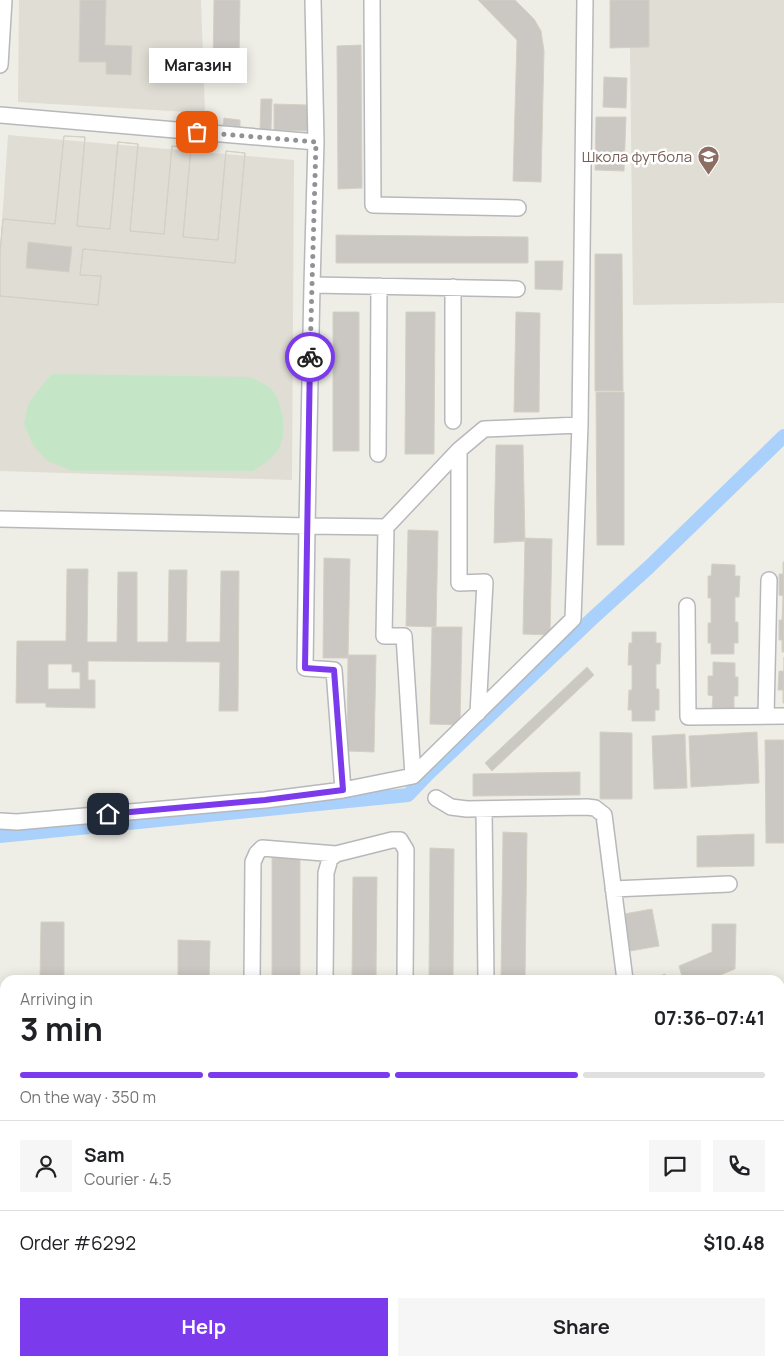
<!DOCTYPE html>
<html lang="en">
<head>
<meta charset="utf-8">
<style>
	:root { --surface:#fff; --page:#f6f6f6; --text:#202124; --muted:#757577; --line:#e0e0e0; --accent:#7c3aed }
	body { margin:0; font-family:Manrope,sans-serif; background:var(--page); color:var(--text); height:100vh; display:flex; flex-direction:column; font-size:19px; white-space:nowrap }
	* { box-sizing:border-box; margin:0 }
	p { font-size:16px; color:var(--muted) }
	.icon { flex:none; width:28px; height:28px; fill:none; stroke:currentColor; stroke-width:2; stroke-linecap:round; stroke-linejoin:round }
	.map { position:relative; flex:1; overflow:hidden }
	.panel { position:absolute; left:0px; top:975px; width:785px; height:391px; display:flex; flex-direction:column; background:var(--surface); border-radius:15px 15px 0 0; box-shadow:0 2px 12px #0003 }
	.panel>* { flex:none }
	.pin { position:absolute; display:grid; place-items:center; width:42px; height:42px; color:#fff; margin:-21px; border-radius:10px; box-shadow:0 2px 8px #0006 }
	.courier { position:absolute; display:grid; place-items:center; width:50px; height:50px; margin:-25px; border:4px solid #7c3aed; border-radius:50%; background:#fff; color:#222; box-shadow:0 1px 6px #0007 }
	.bubble { position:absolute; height:35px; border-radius:0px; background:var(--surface); box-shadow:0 2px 12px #0003; font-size:16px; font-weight:700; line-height:35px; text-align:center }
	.overview em { font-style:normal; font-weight:700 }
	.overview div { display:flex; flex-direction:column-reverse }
	.overview { display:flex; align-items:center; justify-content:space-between; height:85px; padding:0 20px }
	h1 { font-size:32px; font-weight:700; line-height:38px }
	.bar { display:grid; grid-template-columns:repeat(4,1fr); gap:8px 5px; align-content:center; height:60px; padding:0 20px }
	.bar i { height:6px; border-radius:4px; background:var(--line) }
	.bar .active { background:var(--accent) }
	.bar p { grid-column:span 4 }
	.line { display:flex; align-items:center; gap:12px; padding:0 20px; border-top:1px solid var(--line) }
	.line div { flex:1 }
	.round { display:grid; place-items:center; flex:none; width:52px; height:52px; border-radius:0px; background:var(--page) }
	.cta { display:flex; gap:10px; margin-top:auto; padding:10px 20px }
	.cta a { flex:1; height:58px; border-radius:0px; background:var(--accent); color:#fff; font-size:20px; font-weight:700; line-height:58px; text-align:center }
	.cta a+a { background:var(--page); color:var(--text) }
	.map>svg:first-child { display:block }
	.education { fill:#dfddd4 }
	.green { fill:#c4e6c7 }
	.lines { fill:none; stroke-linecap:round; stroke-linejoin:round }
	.canal { stroke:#a9d1fc; stroke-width:14 }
	.building { fill:#cbc8c3; stroke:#d4d0c4; fill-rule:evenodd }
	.minor-casing { stroke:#b6b8bc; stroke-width:18 }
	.minor { stroke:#fff; stroke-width:15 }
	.done { stroke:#919293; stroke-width:5; stroke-dasharray:0 9 }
	.route { stroke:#7c3aed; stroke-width:6 }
	.labels { text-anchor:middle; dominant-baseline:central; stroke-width:5; stroke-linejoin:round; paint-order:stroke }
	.education-label { font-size:15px; fill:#785e54; stroke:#fff; text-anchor:end }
</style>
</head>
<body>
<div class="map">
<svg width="784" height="1366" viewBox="0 0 784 1366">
	<rect width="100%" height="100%" fill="#efeee6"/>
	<path class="education" d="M 19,0 L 201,0 L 205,113 L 18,102 Z
		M 649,0 L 784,0 L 784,303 L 633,305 L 630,47 Z
		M 8,135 L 294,160 L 292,480 L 0,471 L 0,251 Z"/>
	<path class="green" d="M 52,374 L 250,377 C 257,381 269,385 273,391 C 283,404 287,434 279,448 C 274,458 262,465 253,471 L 72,471 L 46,460 L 33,445 L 24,424 L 28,404 L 39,389 Z"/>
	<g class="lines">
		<path class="canal" d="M 0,836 L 408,795 L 428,774 L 594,617 L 649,567 L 784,436"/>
	</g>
	<path class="building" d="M 80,0 L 106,0 L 105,45 L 132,46 L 131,75 L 106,74 L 106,62 L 79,62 Z
		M 214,0 L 240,0 L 239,61 L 213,61 Z
		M 478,0 L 515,0 L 534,19 L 541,31 L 544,51 L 541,182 L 513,181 L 517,40 Z
		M 610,0 L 649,0 L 649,47 L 610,48 Z
		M 361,45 L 362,188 L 338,189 L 337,46 Z
		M 604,77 L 627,78 L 626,108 L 603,107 Z
		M 261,99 L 272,99 L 271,130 L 260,129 Z
		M 274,104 L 308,105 L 308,131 L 274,130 Z
		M 596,117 L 626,117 L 624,171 L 595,170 Z
		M 224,118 L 240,120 L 240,127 L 223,125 Z
		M 64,136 L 85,137 L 77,226 L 110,229 L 118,142 L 138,144 L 130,231 L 164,234 L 172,146 L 191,148 L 183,237 L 218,240 L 226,151 L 245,153 L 235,263 L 83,249 L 80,275 L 101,276 L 98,305 L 0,296 L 0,252 L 3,219 L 55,224 ZM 28,242 L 72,247 L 69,272 L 26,268 Z
		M 64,136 L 85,137 L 77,226 L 110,229 L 118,142 L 138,144 L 130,231 L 164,234 L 172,146 L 191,148 L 183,237 L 218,240 L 226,151 L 245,153 L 235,263 L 83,249 L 80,275 L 101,276 L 98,305 L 0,296 L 0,252 L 3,219 L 55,224 Z
		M 336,235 L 528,237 L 528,263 L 336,263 Z
		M 595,254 L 622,254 L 623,391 L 595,391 Z
		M 535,261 L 563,261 L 562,290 L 535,289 Z
		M 333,312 L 359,312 L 359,451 L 333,451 Z
		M 406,312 L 435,312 L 434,454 L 405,454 Z
		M 516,312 L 540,313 L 539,412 L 514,412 Z
		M 596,392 L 624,392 L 624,545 L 597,545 Z
		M 496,445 L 523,445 L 525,541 L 494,543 Z
		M 408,530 L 438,531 L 436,627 L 406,626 Z
		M 525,538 L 552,539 L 550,635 L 523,634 Z
		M 324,558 L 350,559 L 348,658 L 323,658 Z
		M 783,562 L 784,562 L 784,652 L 782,652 L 782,640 L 779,640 L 779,620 L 782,620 L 783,596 L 779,595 L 779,574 L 783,574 Z
		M 712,564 L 735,565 L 735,576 L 740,576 L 739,597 L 735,597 L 735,622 L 738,622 L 738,643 L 734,643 L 734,654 L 711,654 L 711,643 L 708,643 L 708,623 L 711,623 L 711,598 L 708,598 L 708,576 L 711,576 Z
		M 67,569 L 88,569 L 87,642 L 117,642 L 118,572 L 137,572 L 137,642 L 168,642 L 169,570 L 187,570 L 186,642 L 220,642 L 221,571 L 239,571 L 238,711 L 219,711 L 220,662 L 88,661 L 88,680 L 95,680 L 95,708 L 46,707 L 46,703 L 16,703 L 17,641 L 66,641 ZM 48,664 L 72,664 L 72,672 L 80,672 L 80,689 L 48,689 Z
		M 432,627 L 462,627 L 460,725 L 430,724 Z
		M 632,632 L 656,632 L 656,643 L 661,643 L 660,664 L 656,664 L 656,689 L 659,689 L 659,710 L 655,710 L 655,721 L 632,721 L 632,710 L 628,710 L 629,690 L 632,690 L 632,665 L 628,665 L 629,643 L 632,643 Z
		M 348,655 L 376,655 L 374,752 L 347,751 Z
		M 784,657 L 784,703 L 783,703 L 783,690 L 778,690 L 779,671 L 784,671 Z
		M 713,662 L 735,663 L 735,677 L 738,677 L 738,696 L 734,696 L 734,709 L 712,709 L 713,696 L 708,695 L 708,676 L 713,676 Z
		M 587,667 L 594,675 L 492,771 L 485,763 Z
		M 600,732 L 632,733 L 632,799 L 600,799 Z
		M 757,732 L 759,783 L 691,787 L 689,736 Z
		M 685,734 L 687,788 L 654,789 L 652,736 Z
		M 765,740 L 784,740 L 784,843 L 766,843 Z
		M 580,772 L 580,795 L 473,796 L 473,774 Z
		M 503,832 L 527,833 L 525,980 L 501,980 Z
		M 754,834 L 754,866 L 697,867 L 697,836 Z
		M 430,848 L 454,849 L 453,980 L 429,980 Z
		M 272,858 L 300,858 L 300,980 L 272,980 Z
		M 353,877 L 377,877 L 376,980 L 352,980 Z
		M 652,909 L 659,946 L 630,951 L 624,914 Z
		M 41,922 L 64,922 L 64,980 L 40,980 Z
		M 712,924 L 736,924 L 735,969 L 708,980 L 683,980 L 679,966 L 712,952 Z
		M 178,940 L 210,941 L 209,980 L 178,980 Z
		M 665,974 L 667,980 L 650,980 Z
		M 784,1025 L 784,1047 L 780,1048 L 780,1027 Z
		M 0,1314 L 3,1314 L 2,1340 L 0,1340 Z
		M 784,1331 L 784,1351 L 780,1341 L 780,1332 Z
		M 150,1361 L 157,1361 L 159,1366 L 139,1366 Z
		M 220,1361 L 244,1361 L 246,1366 L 221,1366 Z
		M 536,1361 L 609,1361 L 596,1366 L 524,1366 Z
		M 672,1361 L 749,1361 L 737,1366 L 660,1366 Z"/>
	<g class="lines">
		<defs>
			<path id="minor" d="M 372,0 L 373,205 L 518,208
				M 0,65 L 4,0
				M 0,115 L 316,142
				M 312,285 L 316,142 L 313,0
				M 453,287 L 453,421
				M 580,425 L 585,0
				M 378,454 L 379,286
				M 0,519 L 307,526 L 305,668 L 334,670 L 343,790
				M 386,527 L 459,450 L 459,583 L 485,582 L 478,713
				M 687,606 L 688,717 L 784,716
				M 766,716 L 769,580
				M 413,776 L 404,636 L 384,636 L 386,527 L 307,526 L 312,285 L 517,289
				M 436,798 L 451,807 L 467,809 L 587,807 L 595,808 L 604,815 L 625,980
				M 484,809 L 486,980
				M 0,821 L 17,822 L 265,800 L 343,790 L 413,776 L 573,619 L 580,425 L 484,429 L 459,450
				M 613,889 L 729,884
				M 252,980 L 253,862 L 257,853 L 262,848 L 336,854
				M 325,980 L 326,873 L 330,859 L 336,854 L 392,840 L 400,840 L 406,850 L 405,980
				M 780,1068 L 784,1066
				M 0,1147 L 5,1147
				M 780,1158 L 784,1156
				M 780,1320 L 784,1319
				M 113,1361 L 115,1366
				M 198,1361 L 200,1366
				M 295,1361 L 297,1366
				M 367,1361 L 374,1366
				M 456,1361 L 458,1366
				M 774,1361 L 776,1366
				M 77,1366 L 91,1361
				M 344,1366 L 355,1361
				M 505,1366 L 517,1361
				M 641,1366 L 653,1361"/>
		</defs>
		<use href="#minor" class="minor-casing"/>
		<use href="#minor" class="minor"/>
	</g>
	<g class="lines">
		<path class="done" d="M 197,132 L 316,142 L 310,357"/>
		<path class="route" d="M 108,814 L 265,800 L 343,790 L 334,670 L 305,668 L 310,357"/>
	</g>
	<defs>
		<symbol id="school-pin" viewBox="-11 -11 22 30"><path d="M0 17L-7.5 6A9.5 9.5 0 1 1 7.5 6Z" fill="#8d6e63" stroke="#fff"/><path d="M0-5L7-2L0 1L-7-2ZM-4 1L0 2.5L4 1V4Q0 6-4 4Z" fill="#fff"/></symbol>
	</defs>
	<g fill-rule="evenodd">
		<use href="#school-pin" x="696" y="144" width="25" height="34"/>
	</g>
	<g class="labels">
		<g class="education-label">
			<text x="692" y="156">Школа футбола</text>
		</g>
	</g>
</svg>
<div class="pin" style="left:197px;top:132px;background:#ea580c"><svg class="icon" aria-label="bag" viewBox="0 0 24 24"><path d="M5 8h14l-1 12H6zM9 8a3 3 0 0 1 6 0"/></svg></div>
<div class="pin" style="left:108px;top:814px;background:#1f2937"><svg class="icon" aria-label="home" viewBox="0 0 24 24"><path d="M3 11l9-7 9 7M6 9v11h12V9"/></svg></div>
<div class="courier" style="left:310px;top:357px"><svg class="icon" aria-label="bike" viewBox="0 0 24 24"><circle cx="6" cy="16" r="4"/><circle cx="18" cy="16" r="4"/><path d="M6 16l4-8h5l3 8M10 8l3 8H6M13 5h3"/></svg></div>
<div class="bubble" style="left:149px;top:48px;width:98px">Магазин</div>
<section class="panel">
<div class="overview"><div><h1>3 min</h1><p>Arriving in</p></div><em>07:36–07:41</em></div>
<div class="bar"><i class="active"></i><i class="active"></i><i class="active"></i><i></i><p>On the way · 350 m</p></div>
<div class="line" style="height:90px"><a class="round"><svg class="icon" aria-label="person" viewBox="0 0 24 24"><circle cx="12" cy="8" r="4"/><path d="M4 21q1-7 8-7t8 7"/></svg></a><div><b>Sam</b><p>Courier · 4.5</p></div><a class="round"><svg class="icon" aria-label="chat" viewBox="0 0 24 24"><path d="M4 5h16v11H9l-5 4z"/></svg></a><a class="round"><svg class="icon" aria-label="phone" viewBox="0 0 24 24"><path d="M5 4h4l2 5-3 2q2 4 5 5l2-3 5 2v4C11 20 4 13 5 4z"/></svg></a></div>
<div class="line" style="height:65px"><div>Order #6292</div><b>$10.48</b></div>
<div class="cta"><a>Help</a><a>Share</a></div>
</section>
</div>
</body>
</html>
